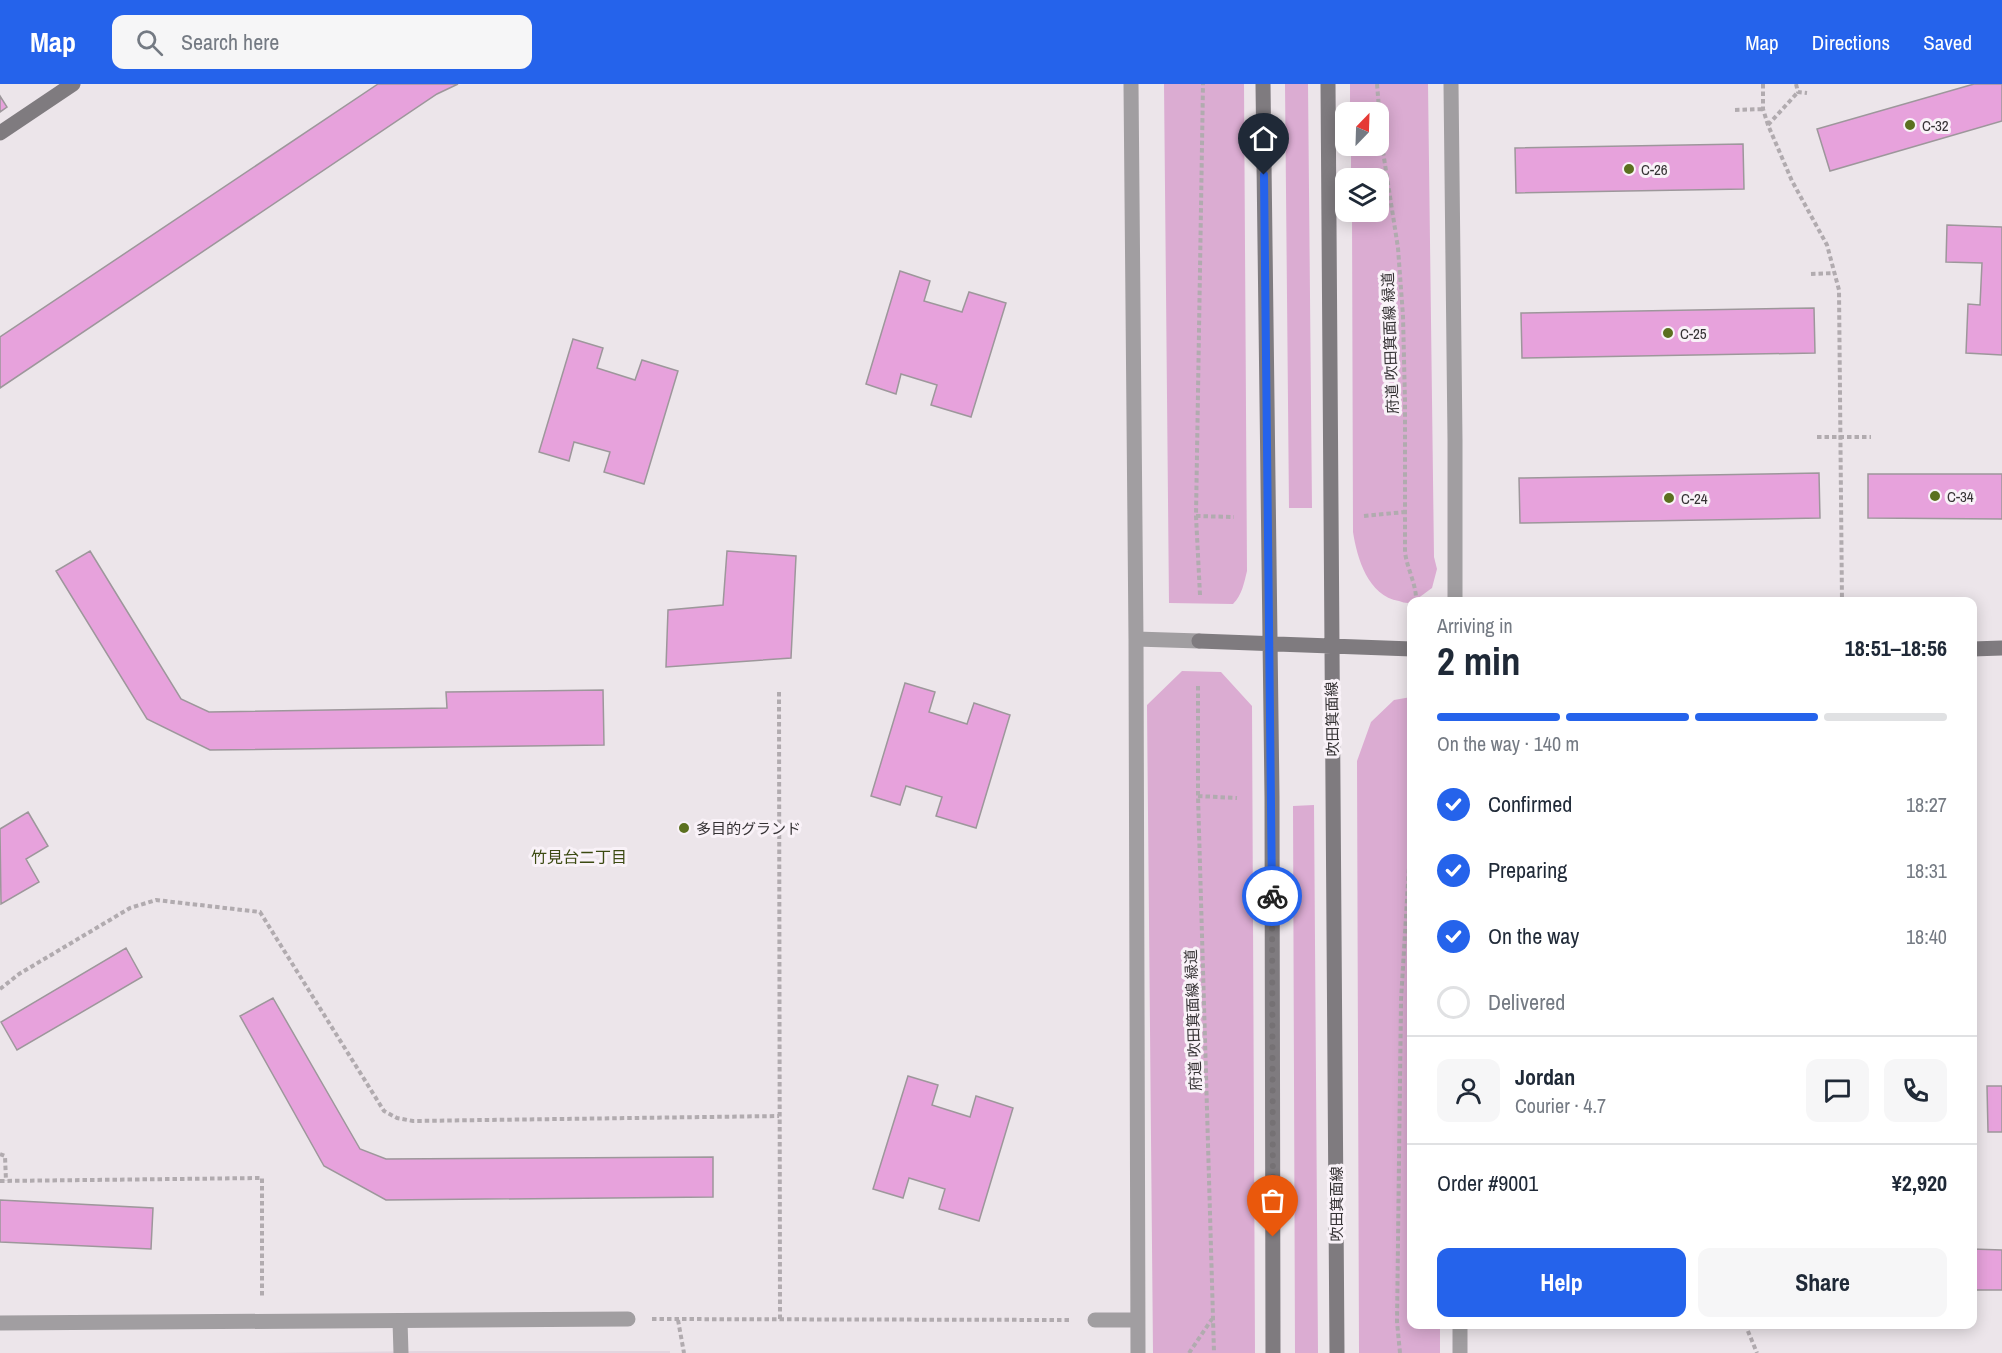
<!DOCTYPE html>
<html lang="en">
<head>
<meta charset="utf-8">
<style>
	:root { --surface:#fff; --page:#f6f6f7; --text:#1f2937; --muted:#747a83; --line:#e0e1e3; --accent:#2563eb }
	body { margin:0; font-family:"Archivo Narrow","Noto Sans JP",sans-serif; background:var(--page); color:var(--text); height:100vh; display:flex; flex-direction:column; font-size:22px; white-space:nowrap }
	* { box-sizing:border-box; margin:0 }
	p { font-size:20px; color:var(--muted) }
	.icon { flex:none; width:33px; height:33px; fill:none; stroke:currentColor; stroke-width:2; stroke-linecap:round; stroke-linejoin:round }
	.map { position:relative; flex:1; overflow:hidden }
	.sheet { position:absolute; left:1407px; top:513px; width:570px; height:732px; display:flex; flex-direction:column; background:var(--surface); border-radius:12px; box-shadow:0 3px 15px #0003 }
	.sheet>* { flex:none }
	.needle { width:39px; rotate:23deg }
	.controls { position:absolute; left:1335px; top:18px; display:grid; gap:12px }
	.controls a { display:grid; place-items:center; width:54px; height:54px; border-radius:12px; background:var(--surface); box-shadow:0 3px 15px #0003; font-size:30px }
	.pin { position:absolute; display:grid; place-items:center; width:51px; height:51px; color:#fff; margin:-62px -26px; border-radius:50% 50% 50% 0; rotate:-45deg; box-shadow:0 0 6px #0007 }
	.pin .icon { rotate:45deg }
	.courier { position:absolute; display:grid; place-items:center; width:60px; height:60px; margin:-30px; border:4px solid #2563eb; border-radius:50%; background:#fff; color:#222; box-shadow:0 2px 8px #0007 }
	.overview em { font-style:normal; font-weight:700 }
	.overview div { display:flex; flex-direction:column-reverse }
	.overview { display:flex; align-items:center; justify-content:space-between; height:102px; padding:0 30px }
	h1 { font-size:39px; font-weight:700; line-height:45px }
	.bar { display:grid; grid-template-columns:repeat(4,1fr); gap:9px 6px; align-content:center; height:72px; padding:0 30px }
	.bar i { height:8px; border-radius:4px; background:var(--line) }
	.bar .on { background:var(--accent) }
	.bar p { grid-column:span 4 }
	.line { display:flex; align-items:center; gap:15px; padding:0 30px; border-top:2px solid var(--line) }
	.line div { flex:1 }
	.round { display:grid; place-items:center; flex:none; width:63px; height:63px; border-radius:12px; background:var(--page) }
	ol { padding:0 30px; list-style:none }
	li { display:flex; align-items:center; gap:18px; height:66px }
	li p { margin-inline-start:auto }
	li .icon { padding:6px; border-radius:50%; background:var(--accent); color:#fff; stroke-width:4 }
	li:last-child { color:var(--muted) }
	li i { width:33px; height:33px; border:3px solid var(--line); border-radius:50% }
	.button { display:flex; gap:12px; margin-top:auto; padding:12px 30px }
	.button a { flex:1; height:69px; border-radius:12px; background:var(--accent); color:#fff; font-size:24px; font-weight:700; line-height:69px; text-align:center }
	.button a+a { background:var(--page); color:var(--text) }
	header { display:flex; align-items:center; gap:36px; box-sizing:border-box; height:84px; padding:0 30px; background:var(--accent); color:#fff }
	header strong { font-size:28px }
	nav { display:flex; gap:33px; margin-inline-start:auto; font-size:21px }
	.search { width:420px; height:54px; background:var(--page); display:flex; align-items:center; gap:15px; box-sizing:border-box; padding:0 21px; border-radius:12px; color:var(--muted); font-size:22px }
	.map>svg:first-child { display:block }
	.built { fill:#e2d5df }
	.green { fill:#dbacd2 }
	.building { fill:#e7a2dc; stroke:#9d979b; stroke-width:1.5 }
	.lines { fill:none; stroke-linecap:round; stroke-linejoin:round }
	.path { stroke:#b1abaf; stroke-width:4; stroke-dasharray:4.5 3; stroke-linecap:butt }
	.lane { stroke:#a19ea1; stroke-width:15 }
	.street { stroke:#a19ea1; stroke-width:15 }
	.secondary { stroke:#7f7b7f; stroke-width:15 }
	.done { stroke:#757174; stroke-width:6; stroke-dasharray:0 10.8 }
	.route { stroke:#2563eb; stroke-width:8 }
	.poi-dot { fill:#5b701f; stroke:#f9f2f8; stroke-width:2 }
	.labels { text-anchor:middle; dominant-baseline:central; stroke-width:6; stroke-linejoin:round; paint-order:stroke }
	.poi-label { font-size:15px; fill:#353234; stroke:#f9f2f8; text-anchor:start }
	.street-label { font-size:15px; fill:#353234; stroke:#f9f2f8 }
	.neighbourhood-label { font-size:16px; fill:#3c4a12; stroke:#f9f2f8 }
</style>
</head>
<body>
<header>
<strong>Map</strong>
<div class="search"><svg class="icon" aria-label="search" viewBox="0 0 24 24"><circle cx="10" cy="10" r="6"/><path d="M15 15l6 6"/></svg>Search here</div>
<nav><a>Map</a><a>Directions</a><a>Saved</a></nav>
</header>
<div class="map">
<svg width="2002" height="1269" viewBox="0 0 2002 1269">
	<rect width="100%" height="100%" fill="#ece5ea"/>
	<path class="built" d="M 419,1267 L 670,1267 L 670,1269 L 263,1269 Z"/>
	<path class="green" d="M 1164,0 L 1244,0 L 1247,487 C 1244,499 1242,511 1233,520 L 1169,519 Z
		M 1285,0 L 1308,0 L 1312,424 L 1289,424 Z
		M 1350,0 L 1428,0 L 1434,473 L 1437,485 L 1432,504 C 1426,508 1416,517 1408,519 C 1405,519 1402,518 1399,517 C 1368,512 1357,474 1353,448 L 1352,128 L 1378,128 L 1378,94 L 1351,94 L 1351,62 L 1378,62 L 1378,28 L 1350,28 Z
		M 1182,587 L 1221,588 L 1252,622 L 1255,1269 L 1153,1269 L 1147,621 Z
		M 1411,613 L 1412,1240 L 1440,1241 L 1440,1269 L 1359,1269 L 1357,677 L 1371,638 L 1394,616 Z
		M 1314,721 L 1318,1269 L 1295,1269 L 1293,722 Z"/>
	<path class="building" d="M 378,0 L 458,0 L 437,10 L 0,304 L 0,253 Z
		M 1974,0 L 2002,0 L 2002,37 L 1830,87 L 1817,45 Z
		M 0,12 L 7,23 L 0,28 Z
		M 1743,60 L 1744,105 L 1516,109 L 1515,64 Z
		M 1947,141 L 2002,143 L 2002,271 L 1966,269 L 1968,220 L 1980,221 L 1982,179 L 1946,178 Z
		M 900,187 L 930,197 L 924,217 L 962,228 L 969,208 L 1006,219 L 971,333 L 931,321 L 937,301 L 901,290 L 896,310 L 866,300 Z
		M 1814,224 L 1815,269 L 1522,274 L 1521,229 Z
		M 573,255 L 603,264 L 597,284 L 635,296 L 642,276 L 678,287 L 644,400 L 604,388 L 610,368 L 574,358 L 569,377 L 539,368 Z
		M 1819,389 L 1820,434 L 1520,439 L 1519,394 Z
		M 1868,390 L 2002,390 L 2002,435 L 1868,434 Z
		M 90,467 L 181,615 L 209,628 L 447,624 L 446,608 L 603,606 L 604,661 L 210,666 L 147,635 L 56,487 Z
		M 727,467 L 796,472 L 791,574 L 666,583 L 668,526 L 723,521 Z
		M 905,599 L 935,608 L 929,628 L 967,640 L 974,619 L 1010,631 L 976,744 L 936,732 L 942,713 L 906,702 L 900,721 L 871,712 Z
		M 28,728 L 48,762 L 26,775 L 39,798 L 1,820 L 0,745 Z
		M 126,864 L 142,893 L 17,966 L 1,938 Z
		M 273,914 L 360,1065 L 386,1075 L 713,1073 L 713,1113 L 386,1116 L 324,1082 L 240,932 Z
		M 908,992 L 938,1001 L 932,1021 L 970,1033 L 976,1012 L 1013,1024 L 979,1137 L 939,1125 L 945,1105 L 909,1094 L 903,1114 L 873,1105 Z
		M 1987,1002 L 2002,1002 L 2002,1048 L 1988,1048 Z
		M 0,1116 L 153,1124 L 151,1165 L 0,1158 Z
		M 1972,1165 L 2002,1166 L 2002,1206 L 1972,1206 Z"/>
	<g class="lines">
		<path class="path" d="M 1377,0 L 1382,61 L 1398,164 L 1403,232 L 1405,317 L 1405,468 C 1407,485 1417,501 1416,518
			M 1763,0 L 1763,25 L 1768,41 L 1792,97 L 1827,161 L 1839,206 L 1842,518
			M 1796,0 L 1798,8 L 1807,9
			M 1735,26 L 1763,25
			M 1768,41 L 1798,8
			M 1811,190 L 1835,189
			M 1817,353 L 1871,353
			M 1196,432 L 1234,433
			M 1364,432 L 1405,428
			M 1200,511 L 1196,432 L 1203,0
			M 1198,602 L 1198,712 L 1214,1269
			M 779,608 L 780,1235
			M 1198,712 L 1237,714
			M 0,905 L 19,890 L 130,824 L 156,816 L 260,828 L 384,1027 L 397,1034 L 413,1037 L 779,1032
			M 0,1070 L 5,1072 L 6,1097
			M 0,1097 L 262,1094 L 262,1213
			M 1974,1165 L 1974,1126
			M 652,1235 L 1071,1236
			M 678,1236 L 684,1269
			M 1745,1240 L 1757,1269
			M 1189,1269 L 1212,1235
			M 1400,1269 L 1397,1238 L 1401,916 L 1412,732"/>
		<path class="lane" d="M 400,1237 L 401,1269"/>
		<path class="street" d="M 1131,0 L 1136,555 L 1138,1269
			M 1451,0 L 1455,356 L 1455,518
			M 1136,555 L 1199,557
			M 1095,1236 L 1137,1236
			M 0,1239 L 628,1235
			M 1460,1240 L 1460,1269"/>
		<path class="secondary" d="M 1263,0 L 1272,713 L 1273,1269
			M 1328,0 L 1337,1269
			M 0,49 L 73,0
			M 1199,557 L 1412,565
			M 1972,565 L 2002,564"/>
	</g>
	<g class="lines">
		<path class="done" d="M 1272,812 L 1273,1153"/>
		<path class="route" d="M 1264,91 L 1272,812"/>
	</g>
	<g class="poi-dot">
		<circle cx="1910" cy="41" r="6"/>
		<circle cx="1629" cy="85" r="6"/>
		<circle cx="1668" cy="249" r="6"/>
		<circle cx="1935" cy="412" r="6"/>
		<circle cx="1669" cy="414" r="6"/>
		<circle cx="684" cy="744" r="6"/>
	</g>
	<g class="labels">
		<g class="poi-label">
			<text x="1922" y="41">C-32</text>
			<text x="1641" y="85">C-26</text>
			<text x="1680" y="249">C-25</text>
			<text x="1947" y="412">C-34</text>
			<text x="1681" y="414">C-24</text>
			<text x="696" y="744">多目的グランド</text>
		</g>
		<g class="street-label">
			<text transform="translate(1390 259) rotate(-92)">府道 吹田箕面線 緑道</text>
			<text transform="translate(1332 635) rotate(-91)">吹田箕面線</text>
			<text transform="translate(1193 936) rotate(-92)">府道 吹田箕面線 緑道</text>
			<text transform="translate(1336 1120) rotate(-90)">吹田箕面線</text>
		</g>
		<g class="neighbourhood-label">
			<text x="579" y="773">竹見台二丁目</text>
		</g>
	</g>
</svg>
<div class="controls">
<a><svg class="needle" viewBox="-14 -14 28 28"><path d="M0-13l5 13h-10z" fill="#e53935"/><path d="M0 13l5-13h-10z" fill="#747a83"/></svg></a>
<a><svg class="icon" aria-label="layers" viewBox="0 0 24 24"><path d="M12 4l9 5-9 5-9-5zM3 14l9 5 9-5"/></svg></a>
</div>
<div class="pin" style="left:1273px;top:1153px;background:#ea580c"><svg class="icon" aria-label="bag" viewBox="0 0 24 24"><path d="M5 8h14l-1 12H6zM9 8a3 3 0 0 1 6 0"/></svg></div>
<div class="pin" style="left:1264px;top:91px;background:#1f2937"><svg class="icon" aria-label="home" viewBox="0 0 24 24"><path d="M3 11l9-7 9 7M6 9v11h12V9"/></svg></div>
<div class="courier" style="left:1272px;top:812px"><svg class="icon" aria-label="bike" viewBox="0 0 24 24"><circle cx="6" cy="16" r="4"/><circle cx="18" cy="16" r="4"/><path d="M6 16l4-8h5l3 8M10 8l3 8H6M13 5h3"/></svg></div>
<section class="sheet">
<div class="overview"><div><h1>2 min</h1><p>Arriving in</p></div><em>18:51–18:56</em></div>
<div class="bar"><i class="on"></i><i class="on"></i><i class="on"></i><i></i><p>On the way · 140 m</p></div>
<ol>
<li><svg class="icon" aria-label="check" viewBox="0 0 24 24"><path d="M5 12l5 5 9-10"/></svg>Confirmed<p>18:27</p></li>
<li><svg class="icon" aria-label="check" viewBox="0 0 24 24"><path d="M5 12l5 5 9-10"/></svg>Preparing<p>18:31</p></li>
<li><svg class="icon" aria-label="check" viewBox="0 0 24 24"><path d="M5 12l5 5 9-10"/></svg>On the way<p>18:40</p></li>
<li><i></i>Delivered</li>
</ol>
<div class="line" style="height:108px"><a class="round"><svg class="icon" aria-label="person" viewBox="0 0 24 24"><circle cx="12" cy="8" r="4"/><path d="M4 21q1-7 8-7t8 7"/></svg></a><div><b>Jordan</b><p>Courier · 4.7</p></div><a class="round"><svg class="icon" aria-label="chat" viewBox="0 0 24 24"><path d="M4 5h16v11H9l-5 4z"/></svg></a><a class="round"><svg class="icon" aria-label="phone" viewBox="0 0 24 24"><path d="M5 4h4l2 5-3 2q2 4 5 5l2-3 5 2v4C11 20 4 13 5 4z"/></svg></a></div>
<div class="line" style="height:78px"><div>Order #9001</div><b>¥2,920</b></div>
<div class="button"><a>Help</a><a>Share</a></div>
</section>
</div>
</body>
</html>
